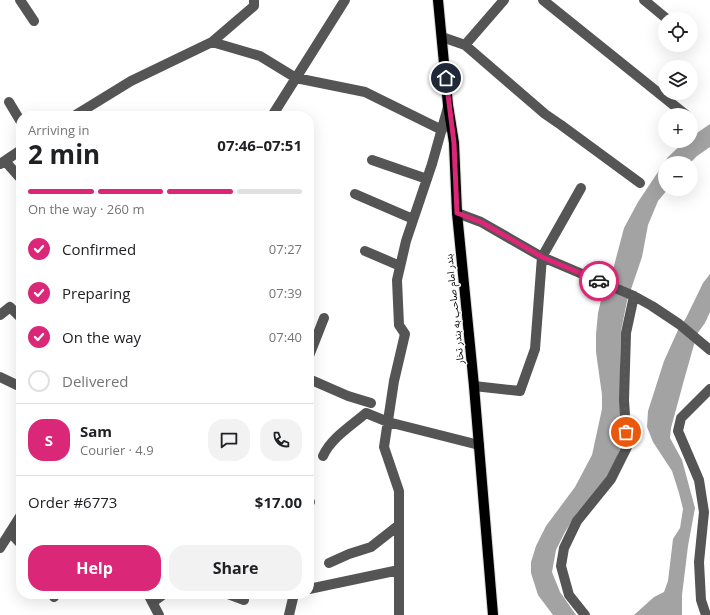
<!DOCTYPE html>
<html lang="en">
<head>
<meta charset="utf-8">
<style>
	:root { --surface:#fff; --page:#f2f2f2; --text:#202124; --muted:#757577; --line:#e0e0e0; --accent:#db2777 }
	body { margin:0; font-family:"Open Sans","Noto Sans Arabic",sans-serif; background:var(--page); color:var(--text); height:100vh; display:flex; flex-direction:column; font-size:15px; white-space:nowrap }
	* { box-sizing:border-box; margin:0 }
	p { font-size:13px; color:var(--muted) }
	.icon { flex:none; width:22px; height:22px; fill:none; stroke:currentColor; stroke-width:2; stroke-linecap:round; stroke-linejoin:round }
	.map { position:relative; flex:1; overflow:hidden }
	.drawer { position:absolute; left:16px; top:111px; width:298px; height:488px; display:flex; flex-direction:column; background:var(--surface); border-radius:16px; box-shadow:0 4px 16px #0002 }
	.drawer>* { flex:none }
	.fabs { position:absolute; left:658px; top:12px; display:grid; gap:8px }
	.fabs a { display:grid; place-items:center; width:40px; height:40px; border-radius:50%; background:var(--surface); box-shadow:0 4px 16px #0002; font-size:20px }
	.pin { position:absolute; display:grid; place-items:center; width:34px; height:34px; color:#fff; margin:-17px; border:2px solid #fff; border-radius:50%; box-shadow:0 1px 4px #0007 }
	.courier { position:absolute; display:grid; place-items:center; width:40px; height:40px; margin:-20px; border:3px solid #db2777; border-radius:50%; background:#fff; color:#222; box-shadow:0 1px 5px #0007 }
	.head em { font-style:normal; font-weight:700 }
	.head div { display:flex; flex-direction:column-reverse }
	.head { display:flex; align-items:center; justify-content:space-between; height:68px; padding:0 12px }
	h1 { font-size:26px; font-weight:700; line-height:30px }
	.bar { display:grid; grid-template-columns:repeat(4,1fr); gap:6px 4px; align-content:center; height:48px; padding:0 12px }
	.bar i { height:5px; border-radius:3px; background:var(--line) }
	.bar .selected { background:var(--accent) }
	.bar p { grid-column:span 4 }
	.line { display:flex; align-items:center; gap:10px; padding:0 12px; border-top:1px solid var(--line) }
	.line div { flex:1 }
	.round { display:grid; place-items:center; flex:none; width:42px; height:42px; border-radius:16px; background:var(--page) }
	ol { padding:0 12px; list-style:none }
	li { display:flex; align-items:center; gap:12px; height:44px }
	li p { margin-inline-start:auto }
	li .icon { padding:4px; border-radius:50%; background:var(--accent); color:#fff; stroke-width:4 }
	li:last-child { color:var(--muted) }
	li i { width:22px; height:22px; border:2px solid var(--line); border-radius:50% }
	.cta { display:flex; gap:8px; margin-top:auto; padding:8px 12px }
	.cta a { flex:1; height:46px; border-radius:16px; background:var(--accent); color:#fff; font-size:16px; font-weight:700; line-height:46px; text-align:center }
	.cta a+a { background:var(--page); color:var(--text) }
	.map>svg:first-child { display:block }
	.water { fill:#a3a3a3 }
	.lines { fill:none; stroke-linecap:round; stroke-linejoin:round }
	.major-casing { stroke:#dbdbdb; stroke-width:12 }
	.minor { stroke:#555; stroke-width:10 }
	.major { stroke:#000; stroke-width:10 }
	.done { stroke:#595959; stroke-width:4; stroke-dasharray:0 7.2 }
	.route { stroke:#db2777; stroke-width:5 }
	.labels { text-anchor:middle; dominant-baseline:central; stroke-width:3; stroke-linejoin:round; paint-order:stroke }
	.street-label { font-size:10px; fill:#000; stroke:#fff }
</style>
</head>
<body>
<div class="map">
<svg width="710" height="615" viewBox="0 0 710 615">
	<rect width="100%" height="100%" fill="#fff"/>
	<path class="water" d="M 710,124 L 710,147 L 697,156 L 690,163 L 665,163 L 665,189 L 668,189 L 658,201 L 648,225 L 642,257 L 627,301 L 621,331 L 620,362 L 624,439 L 609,477 L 577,513 L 565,532 L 556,550 L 552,572 L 560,592 L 576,615 L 553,615 L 538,595 L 531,573 L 531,562 L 536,546 L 546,526 L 575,487 L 592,455 L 602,409 L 602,395 L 596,352 L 596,334 L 598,313 L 602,296 L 610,281 L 624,228 L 638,202 L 668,157 L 685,141 L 691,141 L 691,137 Z
		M 710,274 L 710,312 L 705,323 L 697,334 L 684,380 L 671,428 L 670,438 L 682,460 L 695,508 L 688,546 L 682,595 L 682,615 L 634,615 L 654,597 L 664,592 L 668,581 L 673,539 L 680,528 L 683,509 L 679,493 L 672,471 L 653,442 L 647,427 L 648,411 L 664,361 L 678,330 L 686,318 L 703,283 Z"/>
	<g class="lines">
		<defs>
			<path id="major" d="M 438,0 L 448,105 L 454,143 L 457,213 L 474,386 L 493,615"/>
		</defs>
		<use href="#major" class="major-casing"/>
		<path class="minor" d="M 20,0 L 34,21
			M 543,0 L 686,115
			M 644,0 L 667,19
			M 442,37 L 465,45 L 545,114 L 561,125 L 640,183
			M 212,42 L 254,6 L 254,0
			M 465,45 L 504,0
			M 9,102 L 21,122
			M 74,116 L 131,81 L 212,42 L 260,56 L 296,78 L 365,92 L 442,130
			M 272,116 L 345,0
			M 372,160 L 427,179
			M 5,161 L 21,179
			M 0,164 L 21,150
			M 355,194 L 413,219
			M 457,213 L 481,222 L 542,257 L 634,296 L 652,306 L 679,324 L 710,350
			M 365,251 L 400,266
			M 0,315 L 10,307 L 21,318
			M 309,356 L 324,318
			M 0,377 L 21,387
			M 309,379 L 348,396 L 371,403
			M 474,386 L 520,391 L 535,349 L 542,257 L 581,188
			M 323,456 C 331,438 351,426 366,413 L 388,422 L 479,445
			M 309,503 L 310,502
			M 10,532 L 21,544
			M 0,548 L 21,515
			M 329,563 L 349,554 L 371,547 L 399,525
			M 309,589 L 399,570
			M 53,594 L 54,597
			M 148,594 L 159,615
			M 228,594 L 244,600
			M 153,602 L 164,594
			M 289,615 L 294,594
			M 399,615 L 399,491 L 384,447 L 394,381 L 405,334 L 399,325 L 397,280 L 406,241 L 432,164 L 448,107
			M 585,615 L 569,595 L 561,566 L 564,548 L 577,521 L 611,479 L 627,447 L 624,400 L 626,333 L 634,296
			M 706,615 L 701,600 L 699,562 L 704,512 L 699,480 L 678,431 L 681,418 L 710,389"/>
		<use href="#major" class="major"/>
	</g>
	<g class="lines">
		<path class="done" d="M 599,281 L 634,296 L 626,333 L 624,400 L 626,432"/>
		<path class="route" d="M 446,78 L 454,143 L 457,213 L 481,222 L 542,257 L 599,281"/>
	</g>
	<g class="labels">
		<g class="street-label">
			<text transform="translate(454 309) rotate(-96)">بندر امام صاحب به بندر تخار</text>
		</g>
	</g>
</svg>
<div class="fabs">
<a><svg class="icon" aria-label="locate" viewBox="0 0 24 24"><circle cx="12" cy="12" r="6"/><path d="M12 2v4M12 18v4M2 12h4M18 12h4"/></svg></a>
<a><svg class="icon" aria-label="layers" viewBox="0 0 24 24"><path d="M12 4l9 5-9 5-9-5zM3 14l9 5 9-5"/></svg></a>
<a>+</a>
<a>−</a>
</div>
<div class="pin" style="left:626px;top:432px;background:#ea580c"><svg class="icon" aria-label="bag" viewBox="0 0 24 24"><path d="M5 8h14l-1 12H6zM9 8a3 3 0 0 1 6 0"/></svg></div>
<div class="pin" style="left:446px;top:78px;background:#1f2937"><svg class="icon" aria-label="home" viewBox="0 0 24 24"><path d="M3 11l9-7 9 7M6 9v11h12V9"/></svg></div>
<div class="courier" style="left:599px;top:281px"><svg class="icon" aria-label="car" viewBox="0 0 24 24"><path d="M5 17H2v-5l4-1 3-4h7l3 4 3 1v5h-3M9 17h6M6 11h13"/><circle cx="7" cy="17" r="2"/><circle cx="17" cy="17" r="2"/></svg></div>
<section class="drawer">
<div class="head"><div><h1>2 min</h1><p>Arriving in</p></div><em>07:46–07:51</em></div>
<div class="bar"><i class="selected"></i><i class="selected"></i><i class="selected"></i><i></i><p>On the way · 260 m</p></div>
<ol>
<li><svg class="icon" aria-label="check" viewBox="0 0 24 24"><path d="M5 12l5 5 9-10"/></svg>Confirmed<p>07:27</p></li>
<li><svg class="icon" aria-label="check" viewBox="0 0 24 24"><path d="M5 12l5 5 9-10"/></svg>Preparing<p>07:39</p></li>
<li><svg class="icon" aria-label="check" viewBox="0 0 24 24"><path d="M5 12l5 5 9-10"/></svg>On the way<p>07:40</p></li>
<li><i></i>Delivered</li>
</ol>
<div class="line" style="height:72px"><b class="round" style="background:var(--accent);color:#fff">S</b><div><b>Sam</b><p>Courier · 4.9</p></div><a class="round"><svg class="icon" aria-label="chat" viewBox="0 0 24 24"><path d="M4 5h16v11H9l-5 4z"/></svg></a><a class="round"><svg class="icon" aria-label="phone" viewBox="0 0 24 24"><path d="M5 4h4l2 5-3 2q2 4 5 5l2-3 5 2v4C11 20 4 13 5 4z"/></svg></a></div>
<div class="line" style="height:52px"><div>Order #6773</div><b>$17.00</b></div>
<div class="cta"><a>Help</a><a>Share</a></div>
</section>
</div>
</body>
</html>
